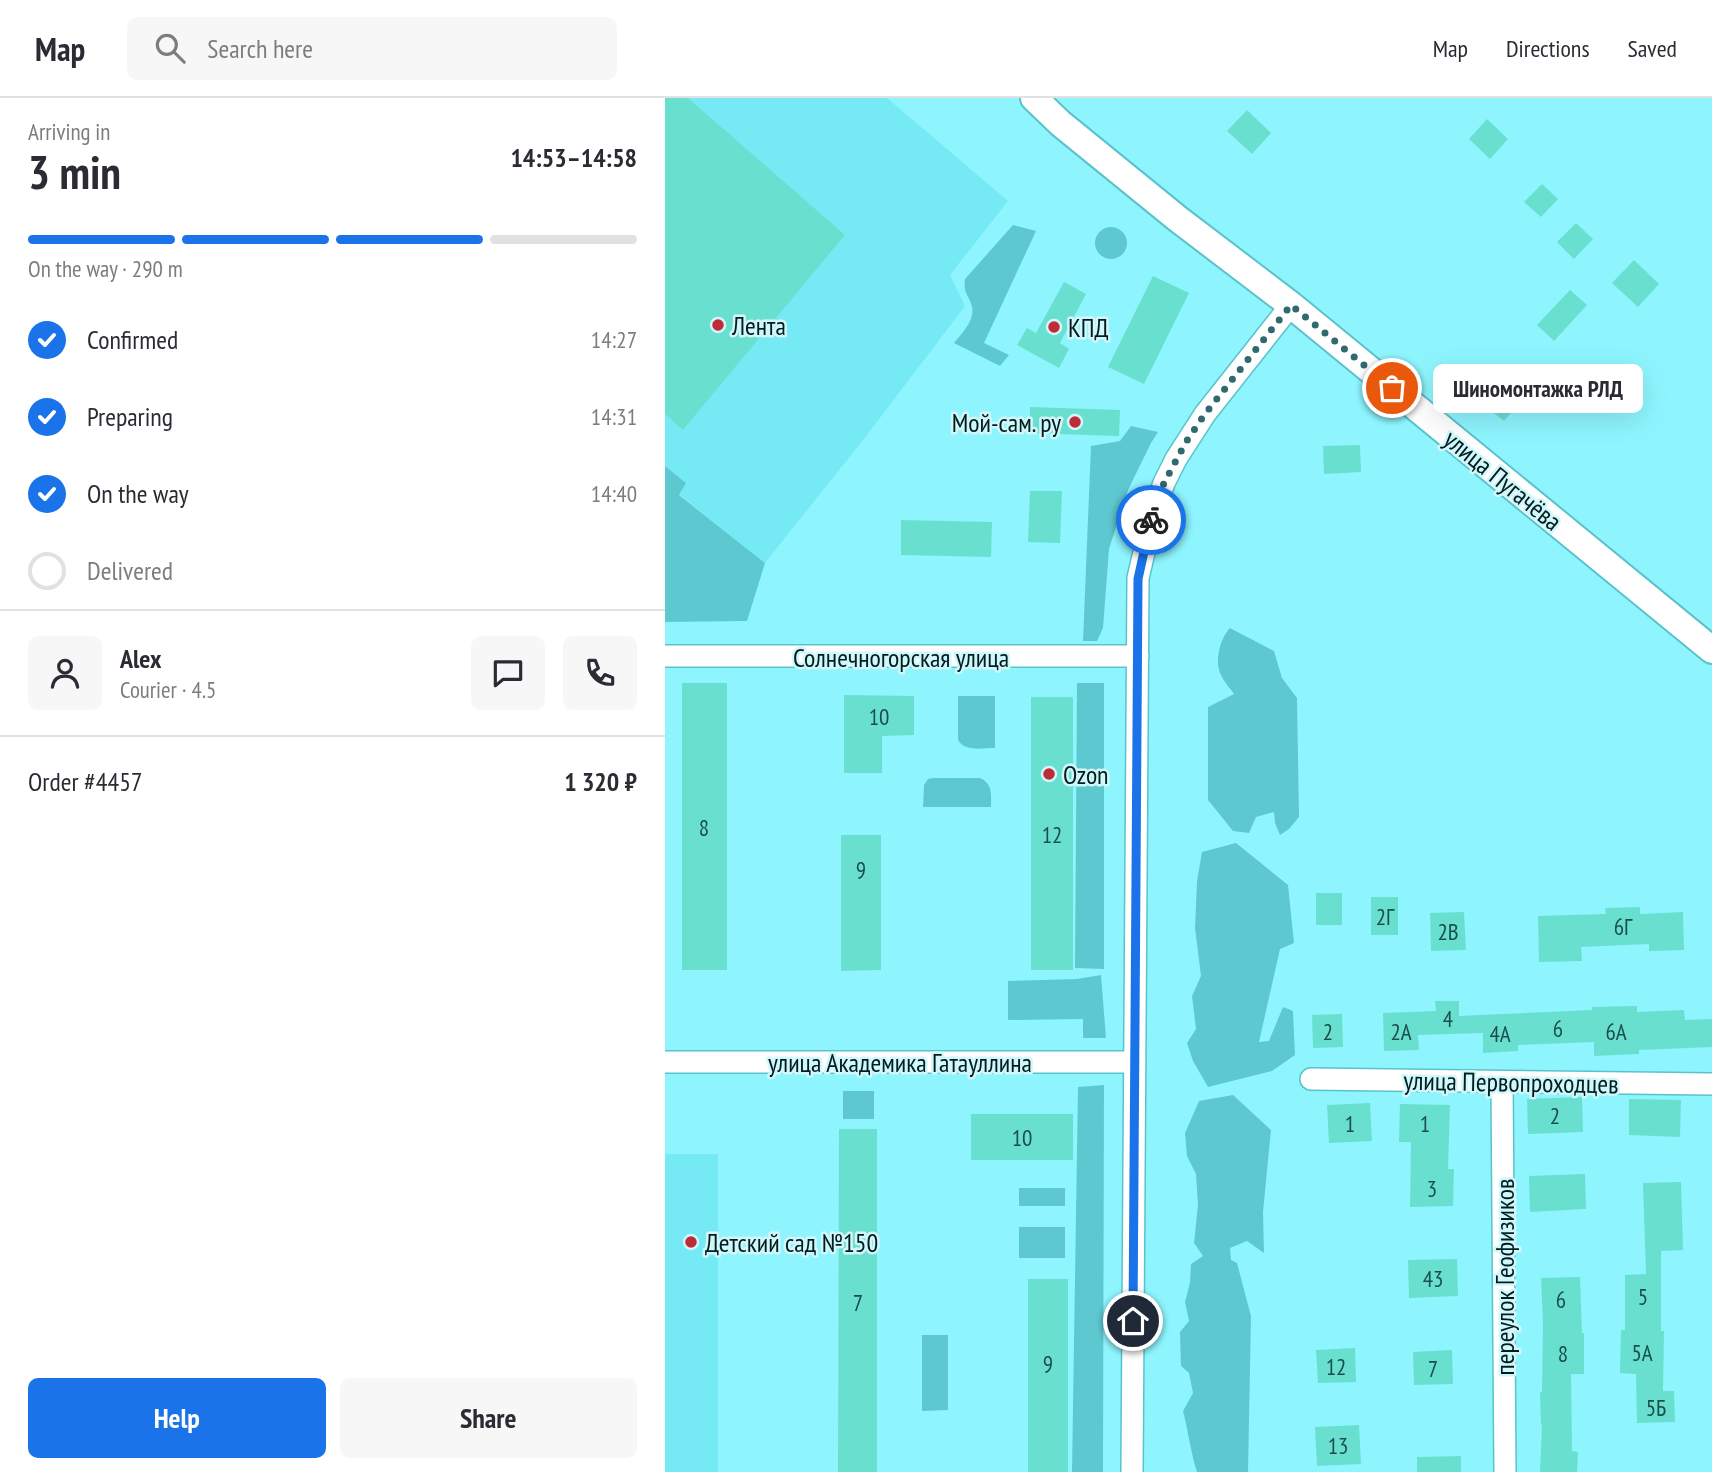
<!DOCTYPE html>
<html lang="en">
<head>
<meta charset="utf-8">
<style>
	:root { --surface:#fff; --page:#f7f7f7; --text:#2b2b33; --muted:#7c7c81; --line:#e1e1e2; --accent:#1a73e8 }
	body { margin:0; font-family:"PT Sans Narrow",sans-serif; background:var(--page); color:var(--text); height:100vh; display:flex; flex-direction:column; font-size:26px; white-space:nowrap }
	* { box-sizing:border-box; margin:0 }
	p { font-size:23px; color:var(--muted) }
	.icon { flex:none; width:38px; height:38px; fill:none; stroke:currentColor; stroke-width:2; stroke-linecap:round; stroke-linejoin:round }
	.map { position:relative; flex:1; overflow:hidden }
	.panel { display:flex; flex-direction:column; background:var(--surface); width:665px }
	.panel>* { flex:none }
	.pin { position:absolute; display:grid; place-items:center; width:60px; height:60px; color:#fff; margin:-30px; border:4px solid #fff; border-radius:50%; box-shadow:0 2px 7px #0007 }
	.courier { position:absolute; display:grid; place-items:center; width:70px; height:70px; margin:-35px; border:5px solid #1a73e8; border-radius:50%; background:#fff; color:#222; box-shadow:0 2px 9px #0007 }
	.bubble { position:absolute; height:49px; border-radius:10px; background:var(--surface); box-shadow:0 7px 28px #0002; font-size:23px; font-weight:700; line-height:49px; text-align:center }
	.overview em { font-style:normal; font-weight:700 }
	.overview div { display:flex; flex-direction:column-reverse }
	.overview { display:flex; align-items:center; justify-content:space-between; height:119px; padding:0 28px }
	h1 { font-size:46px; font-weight:700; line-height:52px }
	.bar { display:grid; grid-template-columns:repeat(4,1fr); gap:10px 7px; align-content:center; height:84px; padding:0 28px }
	.bar i { height:9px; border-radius:5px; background:var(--line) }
	.bar .active { background:var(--accent) }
	.bar p { grid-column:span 4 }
	.line { display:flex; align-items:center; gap:18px; padding:0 28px; border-top:2px solid var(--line) }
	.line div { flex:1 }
	.round { display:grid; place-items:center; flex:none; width:74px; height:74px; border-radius:10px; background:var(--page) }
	ol { padding:0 28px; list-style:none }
	li { display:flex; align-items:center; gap:21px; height:77px }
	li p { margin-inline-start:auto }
	li .icon { padding:7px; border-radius:50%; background:var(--accent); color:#fff; stroke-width:4 }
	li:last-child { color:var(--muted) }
	li i { width:38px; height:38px; border:4px solid var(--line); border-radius:50% }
	.action { display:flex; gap:14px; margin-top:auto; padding:14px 28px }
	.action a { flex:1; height:80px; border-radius:10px; background:var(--accent); color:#fff; font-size:28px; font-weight:700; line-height:80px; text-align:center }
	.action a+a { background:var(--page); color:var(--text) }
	header { display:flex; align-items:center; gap:42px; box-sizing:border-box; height:98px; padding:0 35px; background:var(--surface); border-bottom:2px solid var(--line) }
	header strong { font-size:33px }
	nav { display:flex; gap:38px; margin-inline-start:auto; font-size:24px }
	.search { width:490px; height:63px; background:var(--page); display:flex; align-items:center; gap:18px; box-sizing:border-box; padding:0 24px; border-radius:10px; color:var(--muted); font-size:26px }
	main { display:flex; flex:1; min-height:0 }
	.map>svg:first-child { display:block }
	.built { fill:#75eaf4 }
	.green { fill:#5ec8d1 }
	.building { fill:#69e0cf }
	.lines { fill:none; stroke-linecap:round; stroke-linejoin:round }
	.minor-casing { stroke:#5ac2cb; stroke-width:24 }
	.major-casing { stroke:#5ac2cb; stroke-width:30 }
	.minor { stroke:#fff; stroke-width:21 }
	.major { stroke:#fff; stroke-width:26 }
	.done { stroke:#32696e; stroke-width:7; stroke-dasharray:0 12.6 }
	.route { stroke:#1a73e8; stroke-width:9 }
	.poi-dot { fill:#bd2d36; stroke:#d2f7fa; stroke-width:2.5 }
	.labels { text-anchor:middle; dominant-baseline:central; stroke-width:5; stroke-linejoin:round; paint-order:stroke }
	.number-label { font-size:23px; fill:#1a4e4c }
	.poi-label { font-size:26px; fill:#001d20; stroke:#d2f7fa; text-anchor:start }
	.street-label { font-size:26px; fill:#001d20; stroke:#d2f7fa }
</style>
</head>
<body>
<header>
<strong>Map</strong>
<div class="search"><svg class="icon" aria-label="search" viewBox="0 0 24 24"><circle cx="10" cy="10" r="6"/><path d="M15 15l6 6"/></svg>Search here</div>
<nav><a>Map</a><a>Directions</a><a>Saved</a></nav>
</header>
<main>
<section class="panel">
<div class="overview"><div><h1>3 min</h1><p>Arriving in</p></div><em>14:53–14:58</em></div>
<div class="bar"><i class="active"></i><i class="active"></i><i class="active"></i><i></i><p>On the way · 290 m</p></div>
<ol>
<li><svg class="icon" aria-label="check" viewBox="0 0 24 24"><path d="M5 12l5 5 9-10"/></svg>Confirmed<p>14:27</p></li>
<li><svg class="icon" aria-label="check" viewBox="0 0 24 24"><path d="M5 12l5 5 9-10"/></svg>Preparing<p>14:31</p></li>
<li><svg class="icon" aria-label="check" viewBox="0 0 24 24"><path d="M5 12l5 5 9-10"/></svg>On the way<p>14:40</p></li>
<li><i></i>Delivered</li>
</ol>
<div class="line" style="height:126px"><a class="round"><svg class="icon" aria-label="person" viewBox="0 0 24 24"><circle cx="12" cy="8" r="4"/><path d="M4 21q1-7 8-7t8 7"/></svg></a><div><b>Alex</b><p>Courier · 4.5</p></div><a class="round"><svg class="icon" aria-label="chat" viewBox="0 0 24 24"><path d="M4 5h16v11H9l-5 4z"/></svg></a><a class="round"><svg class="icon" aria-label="phone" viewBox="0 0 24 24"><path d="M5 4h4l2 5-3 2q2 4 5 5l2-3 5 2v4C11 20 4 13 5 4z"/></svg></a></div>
<div class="line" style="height:91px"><div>Order #4457</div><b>1 320 ₽</b></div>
<div class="action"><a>Help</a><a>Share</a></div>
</section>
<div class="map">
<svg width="1047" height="1374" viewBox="0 0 1047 1374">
	<rect width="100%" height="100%" fill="#8ef5fe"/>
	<path class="built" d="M 0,0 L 222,0 L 343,103 L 285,177 L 300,208 L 202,337 L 100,465 L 14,396 L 21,385 L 0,368 Z
		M 0,1056 L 53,1056 L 53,1374 L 0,1374 Z"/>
	<path class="green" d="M 348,127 L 371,133 L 319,245 L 344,257 L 335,268 L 289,245 C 297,235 310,222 307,209 C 304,196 298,197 300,181 Z
		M430 145a16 16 0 1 1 32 0a16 16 0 1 1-32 0Z
		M 466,328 L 493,334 L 486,345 L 463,392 L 444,451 L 438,530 L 432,543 L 418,543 L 426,348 L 455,343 Z
		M 0,368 L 21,385 L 14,397 L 100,465 L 82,523 L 0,524 Z
		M 565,530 L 609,553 L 617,580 L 632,600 L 634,719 L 624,731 L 615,737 L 610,725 L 609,714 L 591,719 L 584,735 L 568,733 L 543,702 L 543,609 L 569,596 C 565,590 559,584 556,577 C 549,564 555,540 565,530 Z
		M 412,585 L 439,585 L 439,871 L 410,870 Z
		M 293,598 L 330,598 L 330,650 C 317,650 300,654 293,642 Z
		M 268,680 L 315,680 C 328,686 326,697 326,709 L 258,709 L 259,687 L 263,681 Z
		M 571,745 L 623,787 L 629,845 L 615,851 L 594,944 L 604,943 L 618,909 L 628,913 L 630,957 L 607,973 L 543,989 L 528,963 L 522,945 L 531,931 L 527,898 L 536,878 L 530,830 L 532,783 L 537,754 Z
		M 436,877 L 441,940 L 418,940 L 418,921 L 343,922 L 343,883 L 412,881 Z
		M 439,987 L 438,1374 L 407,1374 L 413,989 Z
		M 178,993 L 209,993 L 209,1021 L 178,1021 Z
		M 568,997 L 606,1032 L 598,1114 L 599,1155 L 582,1143 L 565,1150 L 566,1162 L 572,1165 L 586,1218 L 583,1374 L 532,1374 C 526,1356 523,1332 518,1313 L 528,1295 L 524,1275 L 516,1268 L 515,1234 L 524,1223 L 520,1204 L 525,1185 L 526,1166 L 538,1158 L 529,1145 L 533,1107 L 531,1076 L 522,1058 L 520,1035 L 534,1003 Z
		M 354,1090 L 400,1090 L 400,1108 L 354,1108 Z
		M 354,1129 L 400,1129 L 400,1160 L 354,1160 Z
		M 257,1237 L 283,1237 L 283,1312 L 257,1313 Z"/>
	<path class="building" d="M 0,0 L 23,0 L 180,137 L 18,332 L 0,316 Z
		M 582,12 L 606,35 L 587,56 L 562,33 Z
		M 822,21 L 843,41 L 825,61 L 804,41 Z
		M 877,86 L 893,101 L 876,119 L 859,104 Z
		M 911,125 L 928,141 L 909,161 L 892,144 Z
		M 969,162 L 994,186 L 973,209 L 947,185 Z
		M 488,178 L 524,195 L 479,286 L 443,269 Z
		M 399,184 L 421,196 L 395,245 L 404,251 L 394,270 L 352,247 L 362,230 L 371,235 Z
		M 905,192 L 922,207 L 889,243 L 872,227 Z
		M 834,283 L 857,302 L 839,323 L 816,305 Z
		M 365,309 L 455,312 L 454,338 L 365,335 Z
		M 695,347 L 696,374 L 659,376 L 658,348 Z
		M 365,393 L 397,393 L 395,445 L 363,444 Z
		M 236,422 L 327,424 L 326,459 L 236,457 Z
		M 17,585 L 62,585 L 62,872 L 17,872 Z
		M 179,597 L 249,598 L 249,637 L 217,638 L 217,675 L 179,675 Z
		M 366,599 L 408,599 L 408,872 L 366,872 Z
		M 176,737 L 216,737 L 216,872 L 176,873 Z
		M 651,795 L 677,795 L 677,827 L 651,827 Z
		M 706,799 L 733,799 L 733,837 L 706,837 Z
		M 975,809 L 975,816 L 1018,814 L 1019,852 L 984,853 L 984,846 L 916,849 L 917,863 L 874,864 L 873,818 L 941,816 L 940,810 Z
		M 799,814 L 801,852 L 766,853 L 765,815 Z
		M 770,903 L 794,903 L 794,918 L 927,912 L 927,909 L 972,908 L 972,914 L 1019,912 L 1020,922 L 1047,921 L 1047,949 L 974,952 L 974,956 L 929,958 L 929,944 L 853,947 L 853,953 L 818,955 L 818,935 L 753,937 L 754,952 L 719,953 L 718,915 L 771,913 Z
		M 677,916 L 678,949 L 648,950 L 647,917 Z
		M 917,999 L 918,1034 L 863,1036 L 862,1001 Z
		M 964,1001 L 1016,1002 L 1015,1039 L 964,1037 Z
		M 705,1005 L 707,1043 L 664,1045 L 662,1007 Z
		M 735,1006 L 785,1007 L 783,1071 L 789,1071 L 788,1108 L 745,1109 L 746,1044 L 734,1044 Z
		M 306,1016 L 408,1016 L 408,1062 L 306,1062 Z
		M 174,1031 L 212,1031 L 212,1374 L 173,1374 Z
		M 920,1076 L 921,1111 L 865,1114 L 864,1078 Z
		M 1016,1084 L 1018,1152 L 996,1153 L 996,1233 L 999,1233 L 998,1293 L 1009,1293 L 1010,1324 L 972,1325 L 971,1276 L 955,1275 L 956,1232 L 960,1232 L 960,1177 L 981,1176 L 978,1085 Z
		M 792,1161 L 793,1198 L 744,1200 L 743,1162 Z
		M 915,1179 L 917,1235 L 919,1235 L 919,1276 L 906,1276 L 907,1353 L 913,1354 L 912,1374 L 875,1374 L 877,1327 L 876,1327 L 875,1294 L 877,1294 L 878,1224 L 876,1180 Z
		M 363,1181 L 403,1181 L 403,1374 L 363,1374 Z
		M 690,1250 L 691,1284 L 653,1285 L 651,1252 Z
		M 787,1252 L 788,1286 L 749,1287 L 748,1254 Z
		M 694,1327 L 696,1366 L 652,1368 L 650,1329 Z
		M 796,1358 L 796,1374 L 752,1374 L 752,1359 Z"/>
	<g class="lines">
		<defs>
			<path id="minor" d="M 0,558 L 473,558
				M 0,964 L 470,964
				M 646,981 L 1047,986
				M 837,984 L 840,1374
				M 467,1374 L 473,480 L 487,420 L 499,385 L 511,361 L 540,316 L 626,207"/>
			<path id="major" d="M 369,0 L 395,25 L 513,121 L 626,207 L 1047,552"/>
		</defs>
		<use href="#minor" class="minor-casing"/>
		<use href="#major" class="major-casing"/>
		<use href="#minor" class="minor"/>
		<use href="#major" class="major"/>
	</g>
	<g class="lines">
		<path class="done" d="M 486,422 L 499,385 L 521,344 L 540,316 L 626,207 L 727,290"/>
		<path class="route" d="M 468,1223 L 473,481 L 486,422"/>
	</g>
	<g class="poi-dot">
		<circle cx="53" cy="227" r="7"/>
		<circle cx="389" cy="229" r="7"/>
		<circle cx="410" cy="324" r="7"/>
		<circle cx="384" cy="676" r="7"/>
		<circle cx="26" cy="1144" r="7"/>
	</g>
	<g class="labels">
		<g class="number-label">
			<text x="214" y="618">10</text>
			<text x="39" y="729">8</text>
			<text x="387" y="736">12</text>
			<text x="196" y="771">9</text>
			<text x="720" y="818">2Г</text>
			<text x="958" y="828">6Г</text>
			<text x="783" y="833">2В</text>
			<text x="783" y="920">4</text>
			<text x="893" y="930">6</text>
			<text x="663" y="933">2</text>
			<text x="736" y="933">2А</text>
			<text x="951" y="933">6А</text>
			<text x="835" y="935">4А</text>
			<text x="890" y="1017">2</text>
			<text x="685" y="1025">1</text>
			<text x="760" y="1025">1</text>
			<text x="357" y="1039">10</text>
			<text x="767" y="1090">3</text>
			<text x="768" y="1180">43</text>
			<text x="978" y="1198">5</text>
			<text x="896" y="1201">6</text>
			<text x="193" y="1204">7</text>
			<text x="977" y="1254">5А</text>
			<text x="898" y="1255">8</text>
			<text x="383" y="1265">9</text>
			<text x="671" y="1268">12</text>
			<text x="768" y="1270">7</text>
			<text x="991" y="1309">5Б</text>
			<text x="673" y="1347">13</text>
		</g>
		<g class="poi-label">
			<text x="67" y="227">Лента</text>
			<text x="403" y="229">КПД</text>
			<text x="396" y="324" text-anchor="end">Мой-сам. ру</text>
			<text x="398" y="676">Ozon</text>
			<text x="40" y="1144">Детский сад №150</text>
		</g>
		<g class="street-label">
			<text transform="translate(838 382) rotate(39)">улица Пугачёва</text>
			<text x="236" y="559">Солнечногорская улица</text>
			<text x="235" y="964">улица Академика Гатауллина</text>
			<text transform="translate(846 984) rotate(1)">улица Первопроходцев</text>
			<text transform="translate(839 1179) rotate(-90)">переулок Геофизиков</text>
		</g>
	</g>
</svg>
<div class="pin" style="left:727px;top:290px;background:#ea580c"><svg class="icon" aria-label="bag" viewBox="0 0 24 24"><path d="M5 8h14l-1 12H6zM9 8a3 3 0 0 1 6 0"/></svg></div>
<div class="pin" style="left:468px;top:1223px;background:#1f2937"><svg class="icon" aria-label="home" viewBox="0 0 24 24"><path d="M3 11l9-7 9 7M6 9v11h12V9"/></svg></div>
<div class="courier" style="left:486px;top:422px"><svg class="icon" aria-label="bike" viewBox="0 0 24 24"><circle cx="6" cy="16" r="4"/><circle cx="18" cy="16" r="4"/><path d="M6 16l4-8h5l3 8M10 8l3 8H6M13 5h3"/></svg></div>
<div class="bubble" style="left:768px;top:266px;width:210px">Шиномонтажка РЛД</div>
</div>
</main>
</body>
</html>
